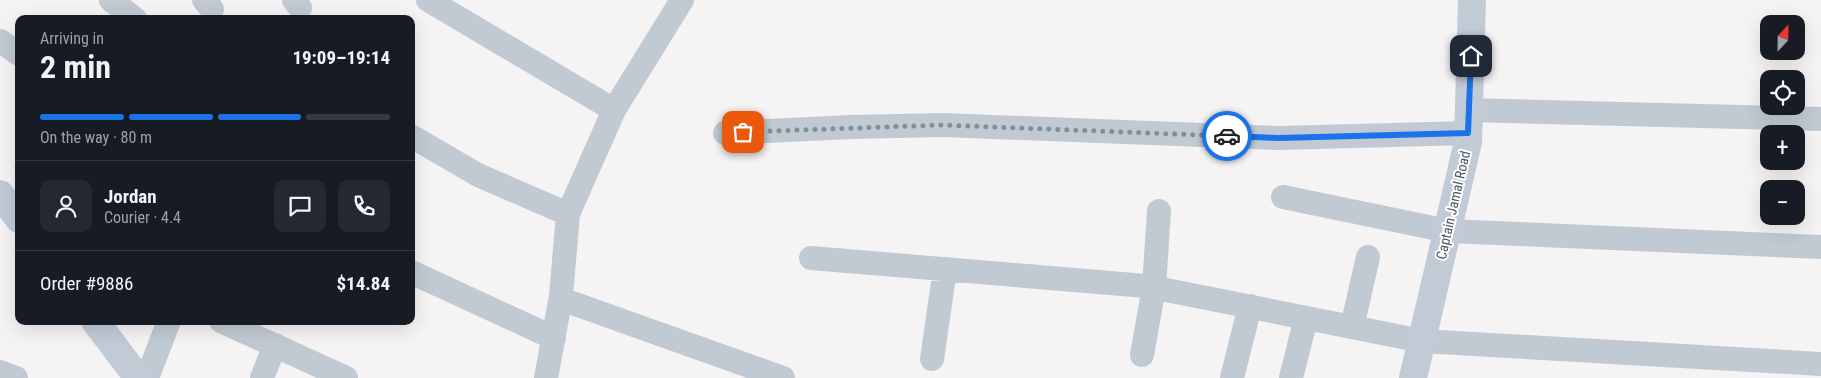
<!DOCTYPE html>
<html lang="en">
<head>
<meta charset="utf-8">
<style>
	:root { --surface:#171b24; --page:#242831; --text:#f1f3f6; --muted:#9ea1a6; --line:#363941; --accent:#1a73e8 }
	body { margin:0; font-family:"Roboto Condensed",sans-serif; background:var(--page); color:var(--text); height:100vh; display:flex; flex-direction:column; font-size:19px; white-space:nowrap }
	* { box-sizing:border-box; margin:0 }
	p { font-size:16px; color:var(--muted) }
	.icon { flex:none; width:28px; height:28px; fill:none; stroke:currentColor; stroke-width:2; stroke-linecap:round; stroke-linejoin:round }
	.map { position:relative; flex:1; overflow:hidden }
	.panel { position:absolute; left:15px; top:15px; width:400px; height:310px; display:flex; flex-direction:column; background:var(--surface); border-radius:10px; box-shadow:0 5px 20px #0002 }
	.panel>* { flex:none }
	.needle { width:32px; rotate:22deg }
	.buttons { position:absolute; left:1760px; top:15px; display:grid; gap:10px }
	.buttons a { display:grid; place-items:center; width:45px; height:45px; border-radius:10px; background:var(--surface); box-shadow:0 5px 20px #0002; font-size:25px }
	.pin { position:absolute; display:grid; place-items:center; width:42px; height:42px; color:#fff; margin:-21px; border-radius:10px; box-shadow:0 2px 8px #0006 }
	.courier { position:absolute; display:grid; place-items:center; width:50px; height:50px; margin:-25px; border:4px solid #1a73e8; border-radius:50%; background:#fff; color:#222; box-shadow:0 1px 6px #0007 }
	.head em { font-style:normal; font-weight:700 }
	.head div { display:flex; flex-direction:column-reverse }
	.head { display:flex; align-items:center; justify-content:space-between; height:85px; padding:0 25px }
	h1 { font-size:32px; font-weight:700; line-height:38px }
	.bar { display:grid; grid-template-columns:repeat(4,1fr); gap:8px 5px; align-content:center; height:60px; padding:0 25px }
	.bar i { height:6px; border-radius:4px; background:var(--line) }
	.bar .current { background:var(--accent) }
	.bar p { grid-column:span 4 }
	.line { display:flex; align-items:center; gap:12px; padding:0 25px; border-top:1px solid var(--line) }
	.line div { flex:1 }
	.round { display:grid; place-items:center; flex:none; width:52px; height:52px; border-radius:10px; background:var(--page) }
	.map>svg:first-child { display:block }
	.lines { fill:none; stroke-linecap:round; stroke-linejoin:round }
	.street { stroke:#c1cad2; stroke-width:24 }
	.secondary { stroke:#c1cbd6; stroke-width:28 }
	.done { stroke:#868d94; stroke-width:5; stroke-dasharray:0 9 }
	.route { stroke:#1a73e8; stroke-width:6 }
	.labels { text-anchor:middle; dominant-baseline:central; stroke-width:4; stroke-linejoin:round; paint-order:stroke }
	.street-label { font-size:14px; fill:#4a5661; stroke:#fff }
</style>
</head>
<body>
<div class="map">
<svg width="1821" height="378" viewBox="0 0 1821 378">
	<rect width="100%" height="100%" fill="#f5f3f3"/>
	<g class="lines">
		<path class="street" d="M 111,0 L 135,19
			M 204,0 L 212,9
			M 294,0 L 300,8
			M 428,0 L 614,110
			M 0,41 L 19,54
			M 1469,110 L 1821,119
			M 725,133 L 851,127 L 943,125 L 1279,138 L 1468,133
			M 411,136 L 478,175 L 568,214
			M 1283,197 L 1448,231 L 1821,247
			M 811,258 L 1146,286 L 1422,341 L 1821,364
			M 411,272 L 554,338
			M 561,299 L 783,378
			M 221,321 L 346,378
			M 1352,327 L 1368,257
			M 1142,355 L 1154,287 L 1159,211
			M 932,359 L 945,269
			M 0,372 L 16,378
			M 147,378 L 169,321
			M 262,378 L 275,345
			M 546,378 L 561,296 L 568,214 L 614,110 L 682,0
			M 1232,378 L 1250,306
			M 1291,378 L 1306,318"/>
		<path class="secondary" d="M 0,194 L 19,219
			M 95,321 L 138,378
			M 1413,378 L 1468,142 L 1472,0"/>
	</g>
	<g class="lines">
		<path class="done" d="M 743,132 L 942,125 L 1227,136"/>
		<path class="route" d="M 1227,136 L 1279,138 L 1468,133 L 1471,56"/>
	</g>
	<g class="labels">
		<g class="street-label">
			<text transform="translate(1453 205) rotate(-77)">Captain Jamal Road</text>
		</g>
	</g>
</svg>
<div class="buttons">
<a><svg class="needle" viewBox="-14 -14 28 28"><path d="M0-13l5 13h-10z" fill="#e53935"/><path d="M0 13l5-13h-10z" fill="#9ea1a6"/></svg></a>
<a><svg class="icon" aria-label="locate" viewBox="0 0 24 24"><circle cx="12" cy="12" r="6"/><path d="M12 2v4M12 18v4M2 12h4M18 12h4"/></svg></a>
<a>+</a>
<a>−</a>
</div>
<div class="pin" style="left:743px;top:132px;background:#ea580c"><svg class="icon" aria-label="bag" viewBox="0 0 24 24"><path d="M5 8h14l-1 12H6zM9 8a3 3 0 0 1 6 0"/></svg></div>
<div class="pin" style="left:1471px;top:56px;background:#1f2937"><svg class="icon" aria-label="home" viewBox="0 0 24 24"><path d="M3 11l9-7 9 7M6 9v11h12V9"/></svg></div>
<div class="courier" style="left:1227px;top:136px"><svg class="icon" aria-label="car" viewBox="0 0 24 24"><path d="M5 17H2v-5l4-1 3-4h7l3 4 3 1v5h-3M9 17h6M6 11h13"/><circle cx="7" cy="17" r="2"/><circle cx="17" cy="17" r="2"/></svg></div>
<section class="panel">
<div class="head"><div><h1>2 min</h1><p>Arriving in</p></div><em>19:09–19:14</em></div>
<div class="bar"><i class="current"></i><i class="current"></i><i class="current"></i><i></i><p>On the way · 80 m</p></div>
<div class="line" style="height:90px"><a class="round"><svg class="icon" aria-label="person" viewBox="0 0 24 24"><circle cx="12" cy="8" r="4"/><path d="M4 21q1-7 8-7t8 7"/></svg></a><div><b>Jordan</b><p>Courier · 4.4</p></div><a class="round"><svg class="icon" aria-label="chat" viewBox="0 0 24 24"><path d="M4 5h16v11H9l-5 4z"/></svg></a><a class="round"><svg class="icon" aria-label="phone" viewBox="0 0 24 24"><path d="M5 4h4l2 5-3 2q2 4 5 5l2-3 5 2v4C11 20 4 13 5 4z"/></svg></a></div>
<div class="line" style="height:65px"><div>Order #9886</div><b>$14.84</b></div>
</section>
</div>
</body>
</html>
